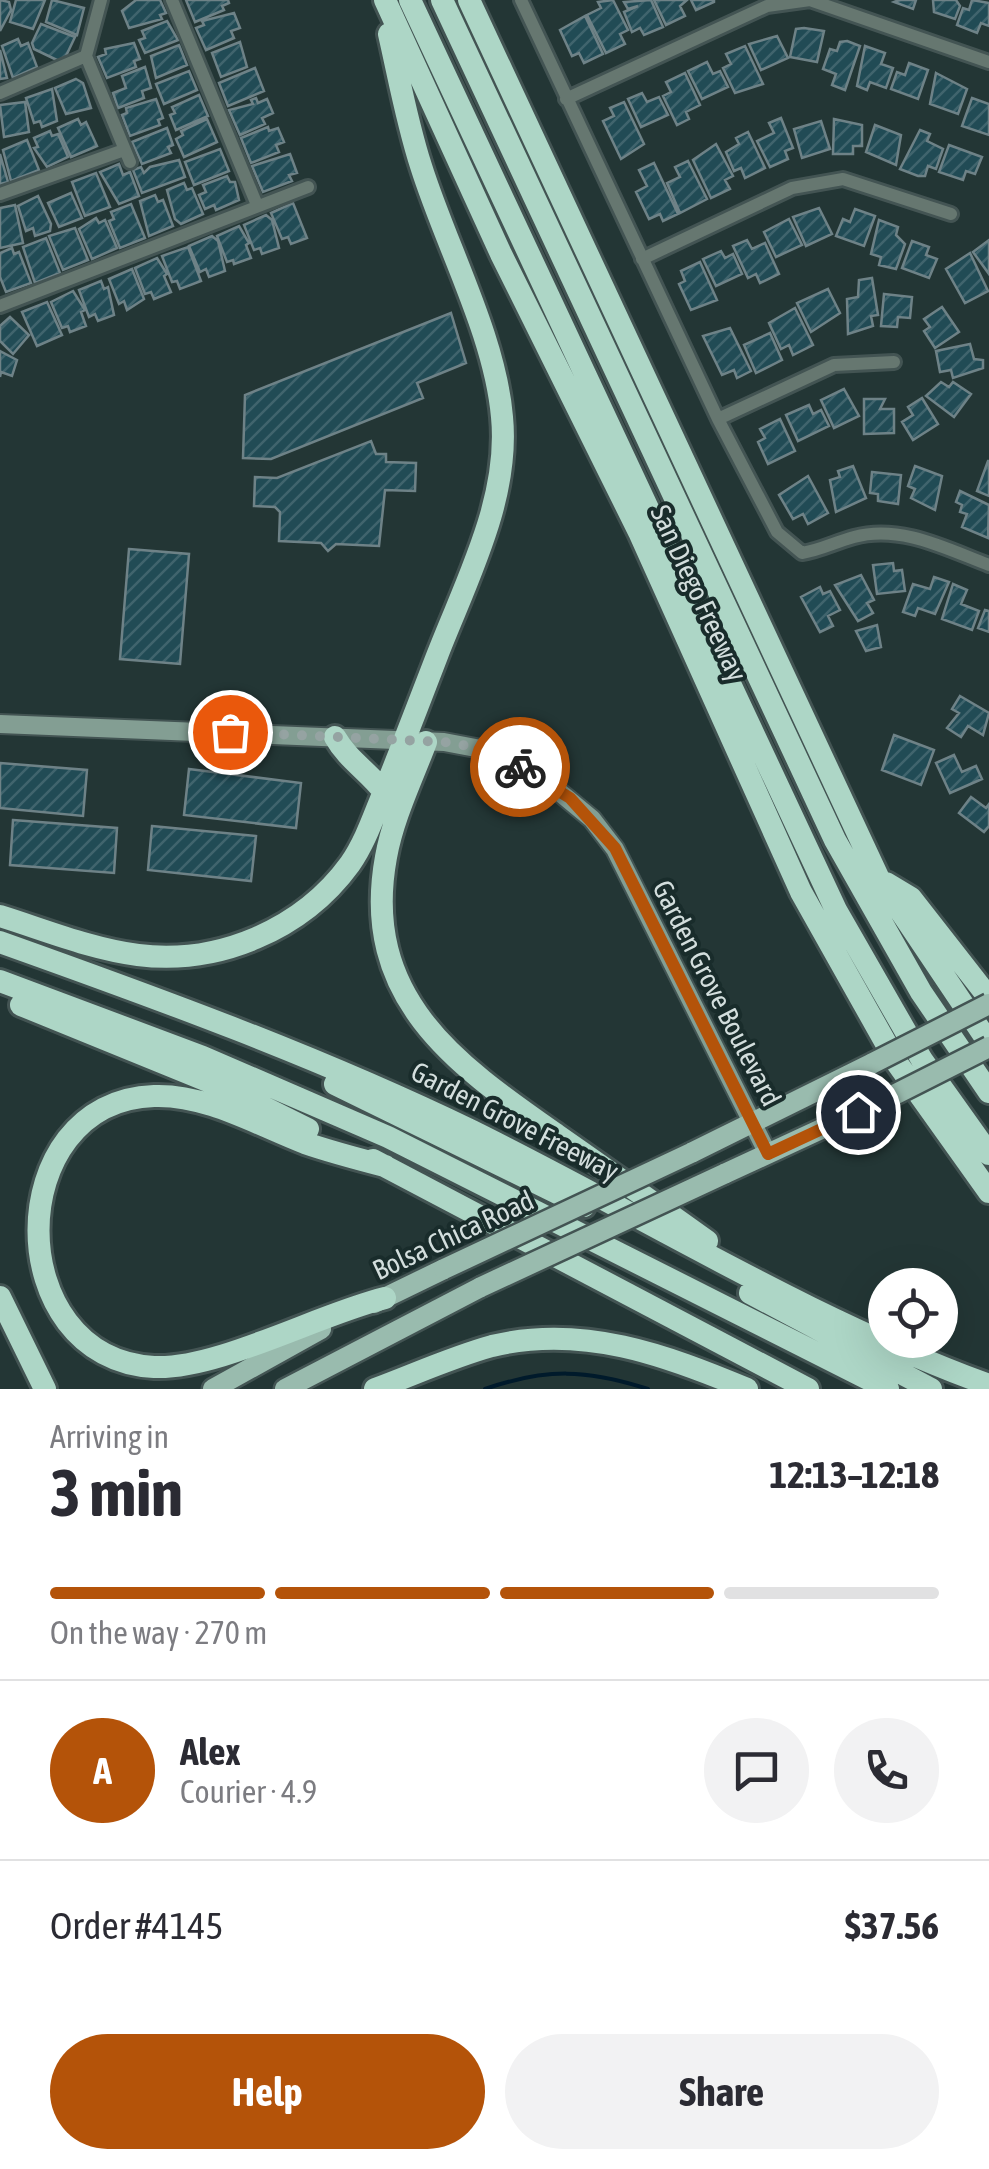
<!DOCTYPE html>
<html lang="en">
<head>
<meta charset="utf-8">
<style>
	:root { --surface:#fff; --page:#f2f2f3; --text:#2b2b33; --muted:#7c7c81; --line:#e1e1e2; --accent:#b45309 }
	body { margin:0; font-family:"Asap Condensed",sans-serif; background:var(--page); color:var(--text); height:100vh; display:flex; flex-direction:column; font-size:38px; white-space:nowrap }
	* { box-sizing:border-box; margin:0 }
	p { font-size:32px; color:var(--muted) }
	.icon { flex:none; width:55px; height:55px; fill:none; stroke:currentColor; stroke-width:2; stroke-linecap:round; stroke-linejoin:round }
	.map { position:relative; height:1389px; overflow:hidden }
	.sheet { display:flex; flex-direction:column; background:var(--surface); flex:1 }
	.sheet>* { flex:none }
	.fabs { position:absolute; left:868px; top:1268px; display:grid; gap:20px }
	.fabs a { display:grid; place-items:center; width:90px; height:90px; border-radius:50%; background:var(--surface); box-shadow:0 10px 40px #0002; font-size:50px }
	.pin { position:absolute; display:grid; place-items:center; width:85px; height:85px; color:#fff; margin:-42px; border:5px solid #fff; border-radius:50%; box-shadow:0 2px 10px #0007 }
	.courier { position:absolute; display:grid; place-items:center; width:100px; height:100px; margin:-50px; border:8px solid #b45309; border-radius:50%; background:#fff; color:#222; box-shadow:0 2px 12px #0007 }
	.overview em { font-style:normal; font-weight:700 }
	.overview div { display:flex; flex-direction:column-reverse }
	.overview { display:flex; align-items:center; justify-content:space-between; height:170px; padding:0 50px }
	h1 { font-size:65px; font-weight:700; line-height:75px }
	.bar { display:grid; grid-template-columns:repeat(4,1fr); gap:15px 10px; align-content:center; height:120px; padding:0 50px }
	.bar i { height:12px; border-radius:8px; background:var(--line) }
	.bar .active { background:var(--accent) }
	.bar p { grid-column:span 4 }
	.line { display:flex; align-items:center; gap:25px; padding:0 50px; border-top:2px solid var(--line) }
	.line div { flex:1 }
	.round { display:grid; place-items:center; flex:none; width:105px; height:105px; border-radius:52px; background:var(--page) }
	.action { display:flex; gap:20px; margin-top:auto; padding:20px 50px }
	.action a { flex:1; height:115px; border-radius:60px; background:var(--accent); color:#fff; font-size:40px; font-weight:700; line-height:115px; text-align:center }
	.action a+a { background:var(--page); color:var(--text) }
	.map>svg:first-child { display:block }
	.lines { fill:none; stroke-linecap:round; stroke-linejoin:round }
	.stream { stroke:#001a2b; stroke-width:4 }
	.building { fill:url(#building-hatch); stroke:#6e8287; stroke-width:2.5 }
	.minor-casing { stroke:#435453; stroke-width:18 }
	.secondary-casing { stroke:#435453; stroke-width:22 }
	.primary-casing { stroke:#435453; stroke-width:25 }
	.motorway-casing { stroke:#435453; stroke-width:28 }
	.minor { stroke:#667770; stroke-width:12 }
	.secondary { stroke:#839e93; stroke-width:18 }
	.primary { stroke:#99bbae; stroke-width:20 }
	.motorway { stroke:#add6c6; stroke-width:22 }
	.primary-bridge-casing { stroke:#435453; stroke-width:25; stroke-linecap:butt }
	.primary-bridge { stroke:#99bbae; stroke-width:20 }
	.done { stroke:#95a3a2; stroke-width:10; stroke-dasharray:0 18 }
	.route { stroke:#b45309; stroke-width:12 }
	.labels { text-anchor:middle; dominant-baseline:central; stroke-width:8; stroke-linejoin:round; paint-order:stroke }
	.street-label { font-size:28px; fill:#d3dedd; stroke:#192c2b }
</style>
</head>
<body>
<div class="map">
<svg width="989" height="1389" viewBox="0 0 989 1389">
	<defs>
		<pattern id="building-hatch" width="6" height="6" patternUnits="userSpaceOnUse" patternTransform="scale(2.5)"><rect width="6" height="6" fill="#214b55"/><path d="M-1 1l2-2M0 6l6-6M5 7l2-2" fill="none" stroke="#40646d"/></pattern>
	</defs>
	<rect width="100%" height="100%" fill="#233635"/>
	<g class="lines">
		<path class="stream" d="M 485,1389 C 546,1368 587,1369 648,1389"/>
	</g>
	<path class="building" d="M 0,0 L 9,2 L 11,10 L 0,31 Z
		M 16,0 L 45,0 L 33,29 L 10,22 Z
		M 52,0 L 84,8 L 77,35 L 46,22 Z
		M 136,0 L 160,0 L 166,13 L 160,15 L 162,19 L 129,28 L 122,11 Z
		M 186,0 L 228,0 L 229,3 L 222,6 L 224,10 L 195,22 Z
		M 613,0 L 628,30 L 620,34 L 625,44 L 606,53 L 587,15 L 601,8 L 598,2 Z
		M 651,0 L 663,27 L 644,35 L 640,28 L 632,32 L 624,12 L 638,6 L 628,9 L 624,2 Z
		M 654,0 L 687,0 L 680,6 L 685,16 L 666,25 Z
		M 691,0 L 714,0 L 714,2 L 696,10 Z
		M 899,0 L 916,0 L 913,9 L 894,2 Z
		M 933,0 L 956,0 L 960,6 L 955,19 L 934,12 Z
		M 972,0 L 989,3 L 989,26 L 981,23 L 977,33 L 957,25 L 963,8 L 969,10 Z
		M 234,13 L 240,28 L 231,31 L 234,38 L 206,50 L 196,28 L 204,25 L 202,21 Z
		M 585,16 L 603,54 L 584,63 L 579,53 L 572,56 L 560,30 Z
		M 167,21 L 178,40 L 145,53 L 139,40 L 145,38 L 142,31 Z
		M 41,24 L 75,37 L 65,58 L 59,61 L 34,49 L 32,43 Z
		M 804,28 L 824,31 L 817,62 L 790,57 L 796,29 Z
		M 777,36 L 788,58 L 761,70 L 749,44 Z
		M 18,39 L 21,46 L 28,43 L 37,67 L 13,78 L 2,46 Z
		M 847,41 L 860,46 L 845,90 L 832,85 L 836,74 L 823,69 L 830,49 L 837,51 L 840,42 Z
		M 240,42 L 247,67 L 221,77 L 212,53 Z
		M 134,43 L 140,59 L 134,61 L 136,67 L 107,78 L 98,57 L 106,54 L 105,49 Z
		M 179,45 L 187,65 L 156,78 L 151,56 Z
		M 745,46 L 763,84 L 735,93 L 723,68 L 731,64 L 726,54 Z
		M 865,46 L 885,53 L 881,64 L 893,68 L 886,88 L 870,82 L 867,90 L 857,86 Z
		M 0,50 L 7,78 L 0,79 Z
		M 707,62 L 713,74 L 720,71 L 728,87 L 702,99 L 688,71 Z
		M 909,63 L 928,70 L 918,99 L 891,89 L 897,72 L 905,75 Z
		M 145,67 L 151,88 L 142,91 L 144,98 L 118,108 L 113,93 L 126,88 L 122,76 Z
		M 255,68 L 264,91 L 228,106 L 219,83 Z
		M 189,71 L 197,90 L 164,104 L 156,84 Z
		M 685,73 L 700,105 L 686,112 L 689,119 L 677,125 L 663,96 L 671,92 L 666,82 Z
		M 936,73 L 967,89 L 958,114 L 930,104 Z
		M 76,79 L 83,83 L 91,108 L 66,114 L 55,88 Z
		M 52,89 L 57,121 L 42,127 L 40,121 L 34,123 L 26,98 Z
		M 642,93 L 647,102 L 659,97 L 668,115 L 641,127 L 628,99 Z
		M 199,95 L 208,116 L 176,130 L 170,115 L 175,113 L 172,107 Z
		M 256,98 L 258,103 L 267,99 L 273,113 L 262,118 L 265,124 L 240,135 L 229,110 L 253,104 L 251,100 Z
		M 972,98 L 989,104 L 989,135 L 962,126 Z
		M 156,99 L 163,118 L 158,120 L 160,125 L 130,136 L 122,115 L 127,113 L 126,108 Z
		M 25,102 L 29,132 L 4,137 L 0,105 Z
		M 624,102 L 644,144 L 621,159 L 603,121 L 614,116 L 610,108 Z
		M 781,118 L 793,148 L 785,151 L 788,159 L 770,167 L 757,141 L 774,133 L 769,123 Z
		M 78,119 L 81,125 L 86,122 L 97,146 L 71,157 L 58,128 Z
		M 207,119 L 217,142 L 184,157 L 176,139 L 183,135 L 181,131 Z
		M 834,119 L 862,125 L 862,146 L 853,146 L 853,154 L 833,154 Z
		M 821,121 L 830,149 L 802,158 L 794,129 Z
		M 875,125 L 901,135 L 896,165 L 866,152 Z
		M 268,127 L 269,131 L 278,128 L 284,142 L 276,145 L 279,152 L 251,163 L 241,138 Z
		M 167,128 L 173,145 L 168,147 L 171,153 L 142,164 L 132,142 Z
		M 920,130 L 930,134 L 927,141 L 943,149 L 936,169 L 928,166 L 925,176 L 918,176 L 900,169 Z
		M 50,131 L 52,136 L 58,134 L 68,157 L 47,167 L 34,148 L 38,147 L 34,138 Z
		M 748,132 L 765,168 L 745,178 L 741,168 L 734,171 L 726,152 L 739,144 L 736,138 Z
		M 27,140 L 39,170 L 11,181 L 3,150 Z
		M 716,144 L 733,176 L 725,180 L 730,189 L 711,198 L 693,160 Z
		M 949,145 L 982,157 L 975,174 L 966,171 L 963,180 L 939,172 Z
		M 220,149 L 229,171 L 194,185 L 185,162 Z
		M 0,154 L 8,182 L 0,184 Z
		M 290,154 L 297,173 L 289,175 L 292,181 L 263,192 L 252,166 Z
		M 179,160 L 185,177 L 142,193 L 133,170 L 141,167 L 144,173 L 150,167 Z
		M 688,161 L 707,199 L 680,213 L 667,183 L 680,177 L 675,167 Z
		M 654,163 L 678,214 L 663,221 L 660,214 L 649,219 L 636,192 L 647,186 L 639,170 Z
		M 119,164 L 123,175 L 130,172 L 139,196 L 119,204 L 100,172 Z
		M 96,173 L 110,207 L 85,216 L 72,182 Z
		M 227,176 L 230,182 L 235,182 L 239,200 L 216,210 L 214,205 L 205,209 L 199,195 L 206,192 L 203,185 Z
		M 184,183 L 187,190 L 192,188 L 203,214 L 181,224 L 175,219 L 167,190 Z
		M 71,193 L 82,218 L 59,227 L 48,203 Z
		M 155,195 L 158,202 L 163,200 L 173,226 L 149,236 L 140,201 Z
		M 38,196 L 51,224 L 50,231 L 35,236 L 33,228 L 26,231 L 18,206 Z
		M 293,203 L 307,238 L 291,244 L 288,237 L 282,239 L 271,213 Z
		M 131,204 L 145,238 L 120,248 L 109,221 L 114,219 L 111,212 Z
		M 15,205 L 23,243 L 0,248 L 0,208 Z
		M 819,208 L 832,234 L 806,246 L 793,217 Z
		M 855,209 L 875,216 L 864,246 L 836,236 L 843,219 L 850,222 Z
		M 266,215 L 272,220 L 279,248 L 262,254 L 260,248 L 254,250 L 244,225 Z
		M 96,218 L 99,223 L 105,220 L 117,248 L 92,259 L 79,229 Z
		M 789,219 L 802,245 L 776,257 L 764,232 Z
		M 879,220 L 898,227 L 896,235 L 905,244 L 896,269 L 879,265 L 881,257 L 871,254 Z
		M 239,226 L 249,243 L 246,245 L 251,258 L 234,264 L 233,260 L 227,262 L 217,236 Z
		M 75,228 L 88,260 L 63,270 L 49,236 Z
		M 212,236 L 218,241 L 225,271 L 209,277 L 206,269 L 200,272 L 189,246 Z
		M 46,238 L 60,273 L 35,283 L 23,247 Z
		M 747,240 L 752,249 L 765,243 L 779,274 L 760,283 L 756,274 L 748,278 L 733,246 Z
		M 989,240 L 989,274 L 973,252 Z
		M 912,241 L 929,247 L 926,255 L 937,259 L 929,278 L 902,268 Z
		M 188,247 L 201,281 L 180,289 L 177,281 L 172,282 L 162,256 Z
		M 12,248 L 14,254 L 19,252 L 31,283 L 6,292 L 0,277 L 0,253 Z
		M 721,251 L 725,258 L 733,254 L 742,274 L 716,286 L 703,259 Z
		M 970,253 L 988,291 L 965,303 L 946,269 Z
		M 157,258 L 167,274 L 164,276 L 171,292 L 154,299 L 151,292 L 145,294 L 135,268 Z
		M 700,262 L 717,300 L 691,310 L 679,284 L 685,281 L 681,271 Z
		M 132,269 L 144,299 L 127,310 L 124,301 L 119,304 L 109,279 Z
		M 872,278 L 878,315 L 871,316 L 873,326 L 848,334 L 847,299 L 858,297 L 859,280 Z
		M 101,281 L 104,289 L 108,287 L 114,315 L 98,321 L 95,314 L 89,317 L 79,290 Z
		M 828,289 L 840,313 L 811,332 L 797,303 Z
		M 73,291 L 85,310 L 81,312 L 86,326 L 70,332 L 68,326 L 62,328 L 51,302 Z
		M 884,294 L 912,297 L 910,318 L 898,317 L 897,327 L 881,326 Z
		M 47,302 L 62,335 L 37,346 L 22,312 Z
		M 942,307 L 959,332 L 935,348 L 924,331 L 930,327 L 924,319 Z
		M 795,308 L 813,345 L 793,355 L 789,345 L 781,349 L 769,323 Z
		M 451,313 L 466,363 L 417,383 L 423,398 L 271,459 L 243,458 L 245,395 Z
		M 10,317 L 29,335 L 13,354 L 0,341 L 0,326 Z
		M 730,328 L 751,371 L 737,378 L 734,370 L 722,375 L 703,336 Z
		M 770,333 L 782,360 L 756,373 L 744,345 Z
		M 970,344 L 974,359 L 983,360 L 983,368 L 953,378 L 951,370 L 940,372 L 936,351 Z
		M 0,351 L 17,360 L 12,376 L 1,372 L 0,377 Z
		M 941,382 L 949,387 L 953,382 L 971,394 L 954,417 L 926,396 Z
		M 844,389 L 859,416 L 834,428 L 821,400 Z
		M 922,398 L 938,424 L 913,440 L 902,422 L 913,415 L 908,407 Z
		M 864,399 L 885,399 L 880,409 L 894,409 L 894,433 L 864,434 Z
		M 809,405 L 813,414 L 821,410 L 829,426 L 798,441 L 786,415 Z
		M 780,419 L 795,451 L 768,464 L 758,442 L 765,438 L 760,429 Z
		M 371,441 L 376,454 L 386,454 L 386,462 L 416,463 L 415,491 L 385,490 L 379,546 L 336,544 L 328,551 L 321,543 L 279,541 L 280,512 L 275,507 L 254,506 L 255,477 L 277,478 Z
		M 988,461 L 989,461 L 989,496 L 977,491 Z
		M 853,466 L 866,498 L 836,512 L 830,480 L 840,477 L 838,471 Z
		M 915,466 L 942,476 L 935,510 L 911,498 L 915,489 L 908,486 Z
		M 872,472 L 901,475 L 898,504 L 878,501 L 878,494 L 870,493 Z
		M 808,476 L 828,513 L 808,524 L 803,514 L 793,519 L 779,495 Z
		M 960,491 L 989,505 L 988,538 L 962,527 L 967,514 L 960,512 L 962,505 L 956,502 Z
		M 129,549 L 189,554 L 180,664 L 120,659 Z
		M 893,563 L 894,571 L 902,570 L 905,591 L 877,594 L 873,565 Z
		M 861,575 L 874,600 L 867,603 L 873,613 L 858,621 L 835,585 Z
		M 934,577 L 949,582 L 935,614 L 918,608 L 915,616 L 903,612 L 913,584 L 930,589 Z
		M 953,584 L 967,590 L 961,604 L 979,611 L 972,630 L 942,619 Z
		M 820,587 L 823,594 L 830,591 L 840,610 L 828,616 L 833,626 L 820,632 L 801,597 Z
		M 985,610 L 989,611 L 989,632 L 978,628 Z
		M 877,625 L 881,647 L 866,651 L 856,631 Z
		M 960,696 L 989,713 L 983,735 L 968,726 L 961,737 L 947,728 L 959,713 L 952,709 Z
		M 894,735 L 934,750 L 921,785 L 882,770 Z
		M 954,755 L 962,772 L 976,766 L 982,779 L 950,793 L 936,763 Z
		M 0,763 L 87,770 L 83,816 L 0,808 Z
		M 189,769 L 301,783 L 296,828 L 184,815 Z
		M 971,797 L 986,808 L 989,804 L 989,826 L 984,832 L 959,813 Z
		M 13,820 L 117,828 L 114,873 L 10,865 Z
		M 152,826 L 256,836 L 251,881 L 148,870 Z"/>
	<g class="lines">
		<defs>
			<path id="minor" d="M 101,0 L 86,56 L 130,162
				M 172,0 L 257,205
				M 521,0 L 718,419 L 777,532 L 802,553 C 821,550 835,542 854,537 C 900,524 947,549 989,565
				M 0,93 L 86,56
				M 566,99 L 767,6 L 810,0 L 989,62
				M 0,194 L 124,150
				M 642,259 L 792,188 L 843,179 L 951,214
				M 0,306 L 308,187
				M 718,419 L 834,365 L 894,362"/>
			<path id="secondary" d="M 0,724 L 444,742 L 481,749 L 546,781 L 592,819 L 615,849 L 768,1154"/>
			<path id="primary" d="M 691,1153 L 873,1063
				M 724,1174 L 886,1099
				M 374,1303 L 444,1269
				M 213,1389 L 321,1329
				M 285,1389 L 481,1287"/>
			<path id="motorway" d="M 385,0 L 501,254 L 639,532 L 801,892 L 897,1063 L 989,1192
				M 410,0 L 836,910 L 922,1060 L 989,1154
				M 442,0 L 835,840 L 921,992 L 989,1092
				M 469,0 L 879,879 L 989,1043
				M 335,737 C 348,760 368,771 384,792
				M 426,742 C 412,779 393,818 386,857 C 360,999 457,1065 557,1135 C 607,1170 657,1205 707,1241
				M 886,883 L 911,898 L 989,998
				M 0,916 C 45,930 91,949 138,955 C 218,965 302,930 350,864 C 366,841 374,815 385,789 C 403,745 420,700 437,656 C 466,581 510,499 502,417 C 495,335 446,246 421,166 C 407,123 399,78 389,34
				M 0,942 C 160,999 319,1057 472,1131 C 644,1216 808,1319 989,1385
				M 0,981 L 203,1057 L 388,1137 L 888,1389
				M 21,1005 L 225,1088 L 308,1129
				M 335,1084 L 584,1206
				M 373,1160 L 808,1389
				M 385,1166 C 358,1159 331,1152 305,1143 C 258,1125 206,1094 154,1096 C 0,1101 0,1359 154,1367 C 217,1370 319,1314 385,1298
				M 750,1293 L 931,1389
				M 0,1297 L 45,1389
				M 375,1389 C 413,1375 452,1357 492,1346 C 582,1324 666,1355 747,1389"/>
		</defs>
		<use href="#minor" class="minor-casing"/>
		<use href="#secondary" class="secondary-casing"/>
		<use href="#primary" class="primary-casing"/>
		<use href="#motorway" class="motorway-casing"/>
		<use href="#minor" class="minor"/>
		<use href="#secondary" class="secondary"/>
		<use href="#primary" class="primary"/>
		<use href="#motorway" class="motorway"/>
		<defs>
			<path id="primary-bridge" d="M 873,1063 L 989,1004
				M 886,1099 L 989,1047
				M 444,1269 L 691,1153
				M 481,1287 L 724,1174"/>
		</defs>
		<use href="#primary-bridge" class="primary-bridge-casing"/>
		<use href="#primary-bridge" class="primary-bridge"/>
	</g>
	<g class="lines">
		<path class="done" d="M 230,732 L 444,742 L 481,748 L 520,767"/>
		<path class="route" d="M 520,767 L 570,798 L 615,848 L 768,1154 L 858,1112"/>
	</g>
	<g class="labels">
		<g class="street-label">
			<text transform="translate(699 593) rotate(65)">San Diego Freeway</text>
			<text transform="translate(717 993) rotate(63)">Garden Grove Boulevard</text>
			<text transform="translate(515 1121) rotate(27)">Garden Grove Freeway</text>
			<text transform="translate(453 1235) rotate(-25)">Bolsa Chica Road</text>
		</g>
	</g>
</svg>
<div class="fabs">
<a><svg class="icon" aria-label="locate" viewBox="0 0 24 24"><circle cx="12" cy="12" r="6"/><path d="M12 2v4M12 18v4M2 12h4M18 12h4"/></svg></a>
</div>
<div class="pin" style="left:230px;top:732px;background:#ea580c"><svg class="icon" aria-label="bag" viewBox="0 0 24 24"><path d="M5 8h14l-1 12H6zM9 8a3 3 0 0 1 6 0"/></svg></div>
<div class="pin" style="left:858px;top:1112px;background:#1f2937"><svg class="icon" aria-label="home" viewBox="0 0 24 24"><path d="M3 11l9-7 9 7M6 9v11h12V9"/></svg></div>
<div class="courier" style="left:520px;top:767px"><svg class="icon" aria-label="bike" viewBox="0 0 24 24"><circle cx="6" cy="16" r="4"/><circle cx="18" cy="16" r="4"/><path d="M6 16l4-8h5l3 8M10 8l3 8H6M13 5h3"/></svg></div>
</div>
<section class="sheet">
<div class="overview"><div><h1>3 min</h1><p>Arriving in</p></div><em>12:13–12:18</em></div>
<div class="bar"><i class="active"></i><i class="active"></i><i class="active"></i><i></i><p>On the way · 270 m</p></div>
<div class="line" style="height:180px"><b class="round" style="background:var(--accent);color:#fff">A</b><div><b>Alex</b><p>Courier · 4.9</p></div><a class="round"><svg class="icon" aria-label="chat" viewBox="0 0 24 24"><path d="M4 5h16v11H9l-5 4z"/></svg></a><a class="round"><svg class="icon" aria-label="phone" viewBox="0 0 24 24"><path d="M5 4h4l2 5-3 2q2 4 5 5l2-3 5 2v4C11 20 4 13 5 4z"/></svg></a></div>
<div class="line" style="height:130px"><div>Order #4145</div><b>$37.56</b></div>
<div class="action"><a>Help</a><a>Share</a></div>
</section>
</body>
</html>
